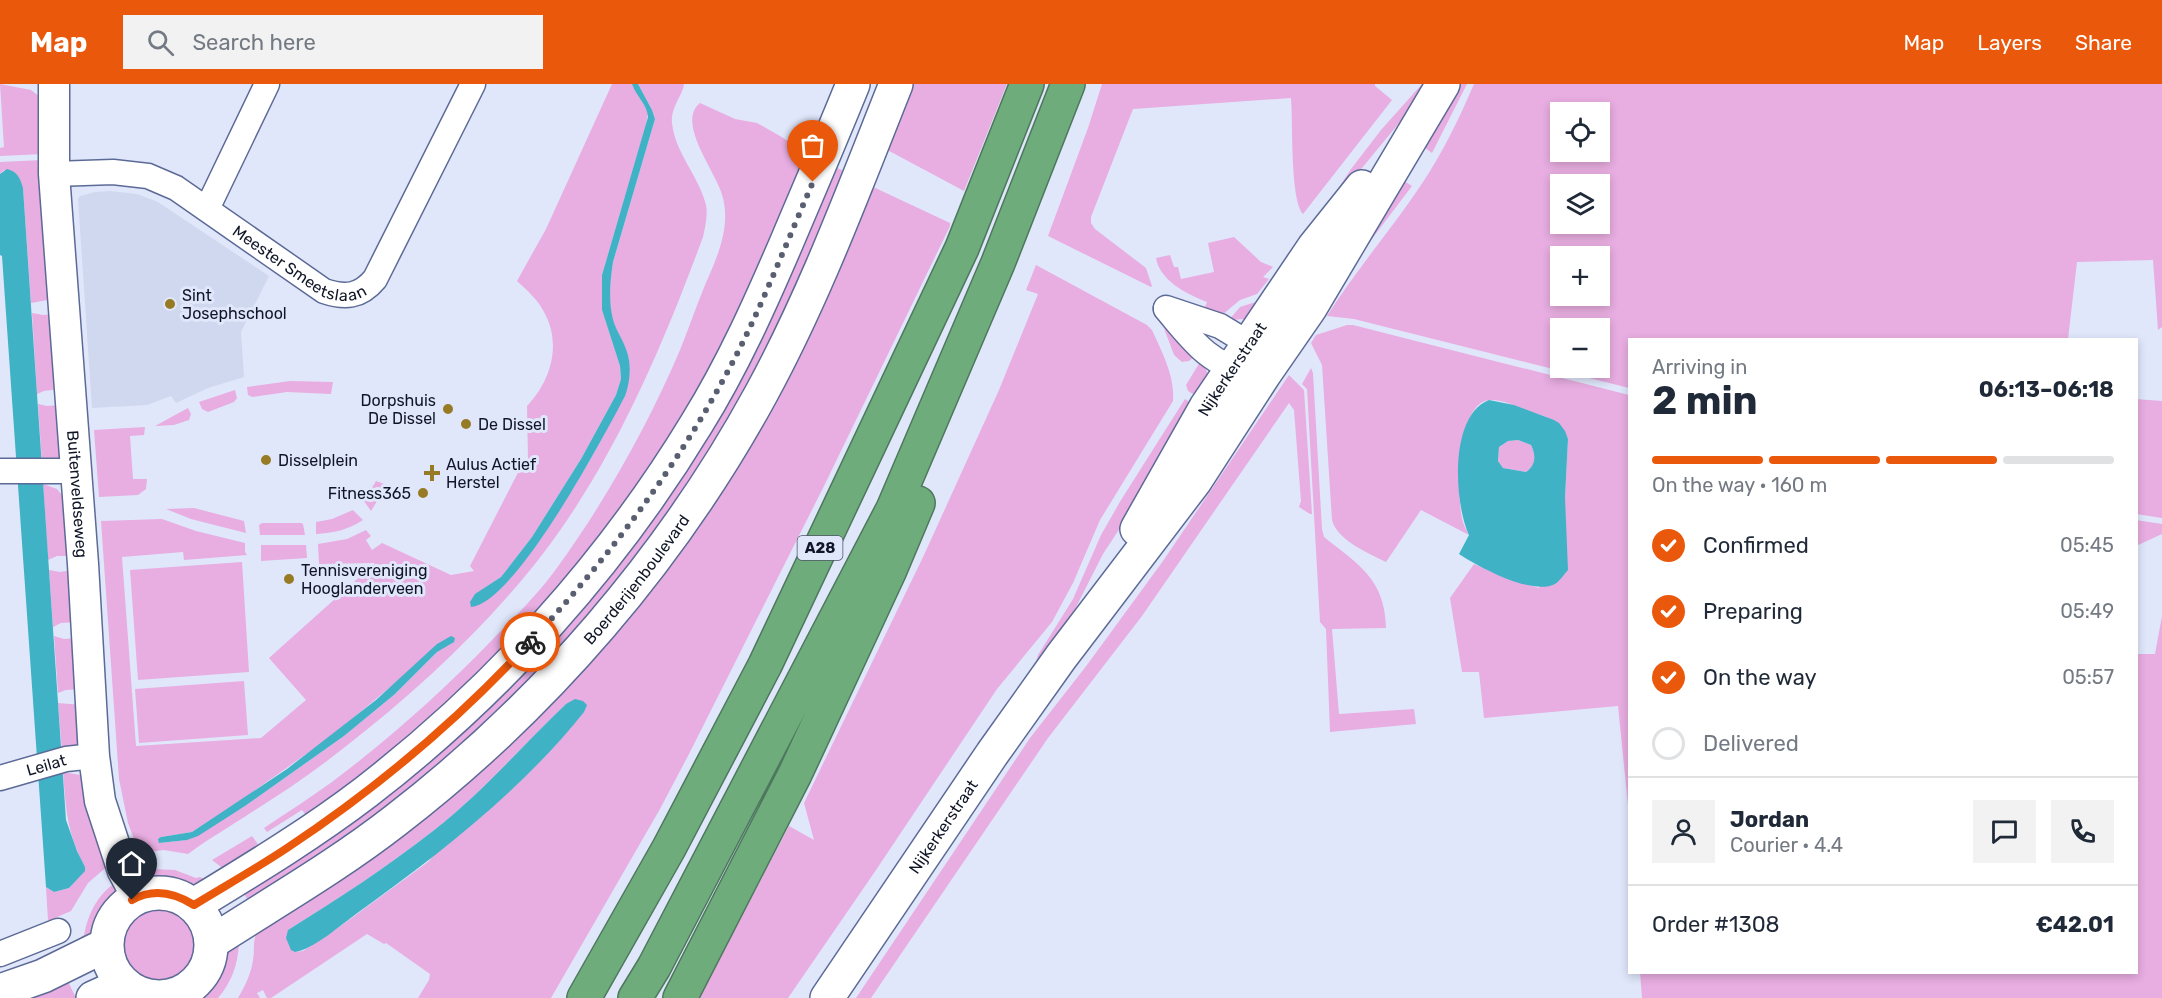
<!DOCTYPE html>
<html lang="en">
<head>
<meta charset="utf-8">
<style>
	:root { --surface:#fff; --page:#f2f2f3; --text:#1f2937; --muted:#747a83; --line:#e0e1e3; --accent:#ea580c }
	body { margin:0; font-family:Rubik,sans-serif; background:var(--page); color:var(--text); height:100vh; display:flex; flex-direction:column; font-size:22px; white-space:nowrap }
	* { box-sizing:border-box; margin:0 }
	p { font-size:20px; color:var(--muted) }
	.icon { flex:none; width:33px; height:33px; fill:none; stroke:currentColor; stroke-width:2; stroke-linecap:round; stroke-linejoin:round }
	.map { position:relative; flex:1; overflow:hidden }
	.drawer { position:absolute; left:1628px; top:254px; width:510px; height:636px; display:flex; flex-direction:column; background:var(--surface); border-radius:0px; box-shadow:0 3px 9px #0003 }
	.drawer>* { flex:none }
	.buttons { position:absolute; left:1550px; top:18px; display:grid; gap:12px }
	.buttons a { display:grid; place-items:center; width:60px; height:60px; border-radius:0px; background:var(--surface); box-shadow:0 3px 9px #0003; font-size:30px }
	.pin { position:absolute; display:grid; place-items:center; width:51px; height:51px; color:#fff; margin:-62px -26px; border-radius:50% 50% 50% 0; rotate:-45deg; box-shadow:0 0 6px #0007 }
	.pin .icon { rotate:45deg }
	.courier { position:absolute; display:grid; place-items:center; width:60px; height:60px; margin:-30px; border:4px solid #ea580c; border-radius:50%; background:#fff; color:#222; box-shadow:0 2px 8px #0007 }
	.overview em { font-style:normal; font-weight:700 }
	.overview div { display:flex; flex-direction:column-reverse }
	.overview { display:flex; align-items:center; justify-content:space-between; height:102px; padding:0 24px }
	h1 { font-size:39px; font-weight:700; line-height:45px }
	.bar { display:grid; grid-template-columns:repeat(4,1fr); gap:9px 6px; align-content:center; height:72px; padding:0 24px }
	.bar i { height:8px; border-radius:4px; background:var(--line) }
	.bar .active { background:var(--accent) }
	.bar p { grid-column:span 4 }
	.line { display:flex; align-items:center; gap:15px; padding:0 24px; border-top:2px solid var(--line) }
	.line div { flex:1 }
	.round { display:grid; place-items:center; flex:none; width:63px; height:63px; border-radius:0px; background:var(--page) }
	ol { padding:0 24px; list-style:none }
	li { display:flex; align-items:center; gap:18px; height:66px }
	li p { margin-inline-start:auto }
	li .icon { padding:6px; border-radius:50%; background:var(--accent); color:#fff; stroke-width:4 }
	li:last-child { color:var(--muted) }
	li i { width:33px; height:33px; border:3px solid var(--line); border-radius:50% }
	header { display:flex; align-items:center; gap:36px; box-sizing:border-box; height:84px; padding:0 30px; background:var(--accent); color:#fff }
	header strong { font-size:28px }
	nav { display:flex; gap:33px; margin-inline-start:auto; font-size:21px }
	.search { width:420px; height:54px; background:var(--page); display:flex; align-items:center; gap:15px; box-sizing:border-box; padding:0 21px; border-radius:0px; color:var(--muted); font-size:22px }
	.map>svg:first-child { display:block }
	.built { fill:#d0d8ef }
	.green { fill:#e8ade1; fill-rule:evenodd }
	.water { fill:#3fb2c5; fill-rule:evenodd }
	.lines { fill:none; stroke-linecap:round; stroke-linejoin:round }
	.minor-casing { stroke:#5c6a96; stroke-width:27 }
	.tertiary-casing { stroke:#5c6a96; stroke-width:33 }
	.secondary-casing { stroke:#5c6a96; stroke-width:36 }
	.motorway-casing { stroke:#4e785e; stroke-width:36 }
	.minor { stroke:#fff; stroke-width:24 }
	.tertiary { stroke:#fff; stroke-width:30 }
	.secondary { stroke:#fff; stroke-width:33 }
	.motorway { stroke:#6fac7c; stroke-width:33 }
	.done { stroke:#595f71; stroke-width:6; stroke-dasharray:0 10.8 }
	.route { stroke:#ea580c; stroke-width:8 }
	.poi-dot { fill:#977b24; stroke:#e0e7fb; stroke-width:2 }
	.labels { text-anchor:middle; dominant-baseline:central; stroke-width:6; stroke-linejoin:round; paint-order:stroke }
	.shield { fill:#e0e7fb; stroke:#4f5567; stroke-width:1.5 }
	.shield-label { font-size:15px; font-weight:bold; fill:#111627 }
	.street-label { font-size:16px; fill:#111627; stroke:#e0e7fb }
	.poi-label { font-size:16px; fill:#111627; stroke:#e0e7fb; text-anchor:start }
</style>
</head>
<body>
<header>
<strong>Map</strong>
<div class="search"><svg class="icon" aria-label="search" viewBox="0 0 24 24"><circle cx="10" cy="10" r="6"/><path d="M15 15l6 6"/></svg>Search here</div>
<nav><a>Map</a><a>Layers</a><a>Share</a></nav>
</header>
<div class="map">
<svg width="2162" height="914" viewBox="0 0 2162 914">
	<rect width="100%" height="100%" fill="#e0e7fb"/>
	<path class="built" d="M 110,107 L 137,110 L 158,118 L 269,192 L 241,248 L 244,293 L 208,304 L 176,319 L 171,312 L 147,321 L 92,324 L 78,115 L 80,112 L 95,108 Z"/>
	<path class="green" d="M 0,0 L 31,6 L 39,12 L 43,70 L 0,72 L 0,64 L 4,63 Z
		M 612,0 L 632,0 L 648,28 L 646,41 L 602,191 L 602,226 L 620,282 L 621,295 L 616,311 L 581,375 L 532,453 L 501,493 L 483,505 L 493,511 C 519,488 539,457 558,428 C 582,390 606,353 621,311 C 623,303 628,293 629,285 C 631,267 618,253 613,237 C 608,217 610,197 613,178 L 655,35 L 652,26 L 638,0 L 684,0 C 683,11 670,24 672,39 C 675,69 699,92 706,121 C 708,132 705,143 703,153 C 662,264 614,377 542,471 C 486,543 417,607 345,663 C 315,687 284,708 252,728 C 231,742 208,755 188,770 L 164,766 L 139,769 L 128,739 L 119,695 L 101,437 L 162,435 L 196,447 L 245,459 L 245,468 L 247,471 L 184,476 L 183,468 L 122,473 L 136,662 L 261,654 L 306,616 L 269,574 L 375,479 L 319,480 L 318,460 L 347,455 L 366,446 L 371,452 L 366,456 L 372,466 L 382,459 L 451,491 L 474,487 L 470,482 L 524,377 L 528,376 L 527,322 C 551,297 562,260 544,228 C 538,216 527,206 517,197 L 546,145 ZM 455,554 L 437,568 L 395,610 L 344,652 L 245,722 L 187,756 L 159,759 L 161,753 L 192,748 L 237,719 L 333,651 L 389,604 Z
		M 902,0 L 1007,0 L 964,107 L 878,61 Z
		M 1102,0 L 1375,0 L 1375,2 L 1392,16 L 1303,130 C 1290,115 1293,38 1291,14 L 1133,25 L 1091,133 L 1091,139 L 1095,145 L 1146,184 L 1152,202 L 1151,203 L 1048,152 L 1088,44 Z
		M 1422,0 L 1429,0 L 1413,22 L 1311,146 L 1351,85 L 1381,46 Z
		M 1456,0 L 1467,0 L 1432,69 L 1425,64 Z
		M 1474,0 L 2162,0 L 2162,243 L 2158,246 L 2153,176 L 2077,178 L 2068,255 L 1629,255 L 1629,304 L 1354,235 L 1327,232 C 1356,186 1391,146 1421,101 C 1442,70 1459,35 1474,0 ZM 1560,28 L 1599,28 L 1599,68 L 1560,68 ZM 1560,100 L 1599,100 L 1599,140 L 1560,140 ZM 1560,172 L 1599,172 L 1599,212 L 1560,212 ZM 1560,244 L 1599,244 L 1599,284 L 1560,284 Z
		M 700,19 L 735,35 L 757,39 L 780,52 L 816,75 L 705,316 L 501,582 L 308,734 L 302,726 L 267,748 L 264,744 C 286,729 310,714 332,698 C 389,655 443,607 492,556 C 516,532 540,508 559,481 C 606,416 649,339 680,266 C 688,246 695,226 703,206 C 715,177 731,147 723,114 C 718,90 675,39 700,19 Z
		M 43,76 L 53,215 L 31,219 L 23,104 L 4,86 L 0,90 L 0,78 Z
		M 829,80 L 852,91 L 807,203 L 659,458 L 431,701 L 248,817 L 244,809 L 603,482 Z
		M 1404,97 L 1412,102 L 1346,189 Z
		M 869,101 L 950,139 L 950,142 L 826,398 L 689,670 L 660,725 L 551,914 L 418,914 L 429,896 L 430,890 L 386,859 L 384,860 L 367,850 L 271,914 L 267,914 L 263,906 L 257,909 L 260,914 L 238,914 C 245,902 251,890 253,876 C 255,866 252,855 258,847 L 312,802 L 631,512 ZM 566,620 L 428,778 L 342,841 L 303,867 L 295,868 L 288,846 C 338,815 387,783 433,747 C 482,709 522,662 566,620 Z
		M 1234,153 L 1261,178 L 1273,183 L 1263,193 L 1269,195 L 1257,210 L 1240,216 L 1222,231 L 1203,228 L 1207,218 C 1187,210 1160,197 1156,174 L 1170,171 L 1174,183 L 1178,183 L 1181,195 L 1214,188 L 1208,159 Z
		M 1036,181 L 1147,241 L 1152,246 C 1162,268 1175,292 1173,317 L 1100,436 L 1073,499 L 1052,538 L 997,605 L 874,789 L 788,914 L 699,914 L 789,742 L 814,756 L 804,719 L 924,471 L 999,306 L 1038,210 L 1026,206 Z
		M 1259,217 L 1253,232 L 1245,235 L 1229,236 L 1240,223 Z
		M 32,229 L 43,231 L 54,230 L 59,305 L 44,307 L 37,310 Z
		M 1162,239 L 1195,272 L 1189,277 L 1182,278 L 1174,271 Z
		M 1347,241 L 1353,241 L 1629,311 L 1629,731 L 1618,622 L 1484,634 L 1479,588 L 1462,588 L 1450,514 L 1474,480 L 1506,494 L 1539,504 L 1565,414 L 1568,355 C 1560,335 1548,334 1529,327 C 1518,323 1502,315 1489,316 C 1456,319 1456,415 1463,438 C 1464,442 1467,447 1469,451 L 1421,426 L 1386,478 C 1368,469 1337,456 1332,436 L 1322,281 L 1311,259 L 1316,251 Z
		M 1200,278 C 1213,290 1208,301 1203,316 L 1188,307 L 1186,301 Z
		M 1311,284 L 1313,289 L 1322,445 L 1324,453 C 1358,480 1385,495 1386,544 L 1332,545 L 1339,630 L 1414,625 L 1416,640 L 1330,648 L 1326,545 L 1320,538 L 1307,305 L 1302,300 Z
		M 1289,291 L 1304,306 L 1312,430 L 1310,430 L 1299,423 L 1301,417 L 1294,326 L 1289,319 L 1142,532 L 1048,654 L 871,914 L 856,914 L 1030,654 L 1087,581 L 1163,477 Z
		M 290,297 L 333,298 L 331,310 L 287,308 L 252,313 L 248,311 L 247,303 Z
		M 235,306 L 237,314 L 234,318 L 208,328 L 202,325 L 199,318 Z
		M 1185,315 L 1199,324 L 1103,470 L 1073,529 L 1034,585 L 1038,571 L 1073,515 L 1101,451 L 1121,416 Z
		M 2136,315 L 2162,317 L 2162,434 L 2136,430 Z
		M 38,320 L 47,322 L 61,321 L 64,369 L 60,376 L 42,379 Z
		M 188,324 L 191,330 L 189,336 L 174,341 L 155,342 Z
		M 145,343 L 144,351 L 130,352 L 133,395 L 147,395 L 146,405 L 138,411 L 99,413 L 94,346 Z
		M 1518,356 L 1531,361 C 1536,371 1536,381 1526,388 L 1503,384 L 1498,377 L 1499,363 L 1508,357 Z
		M 376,397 L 387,401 L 371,427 L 364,417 Z
		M 43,400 L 57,405 L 61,410 L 67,409 L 71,472 L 57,472 L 48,476 Z
		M 194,424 L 244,437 L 246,449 L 191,435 L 166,425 Z
		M 353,426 L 363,436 C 348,446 333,449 316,450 L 316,438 L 332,435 Z
		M 2136,436 L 2162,440 L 2162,450 L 2136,462 Z
		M 262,439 L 301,439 L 303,440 L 305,451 L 260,451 L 259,441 Z
		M 261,461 L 306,461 L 307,474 L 261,477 Z
		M 242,478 L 249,588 L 138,596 L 130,486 Z
		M 49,486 L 60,488 L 72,486 L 76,538 L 61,539 L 53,543 Z
		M 2162,532 L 2162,914 L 1642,914 L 1640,888 L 2136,888 L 2136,570 L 2155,570 Z
		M 54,552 L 64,555 L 77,554 L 81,605 L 66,606 L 58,609 Z
		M 244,597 L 248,651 L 139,659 L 135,605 Z
		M 58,619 L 82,621 L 82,657 L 78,661 L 62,667 Z
		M 63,688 L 86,692 L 110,780 L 88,799 L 71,827 L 48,837 L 46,803 L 54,808 L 69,804 L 85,783 C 67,749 66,726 63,688 Z
		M 252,752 L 262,766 L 225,786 L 212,776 Z
		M 153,785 L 175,786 L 196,794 L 200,793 L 207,797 L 187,806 C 170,800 150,802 137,788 Z
		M 115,799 L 117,803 L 115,815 L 99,850 L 80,868 L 81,853 L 84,851 C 88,830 97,811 115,799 Z
		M117 861a42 42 0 1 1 84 0a42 42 0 1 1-84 0Z
		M 239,859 C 238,880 232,898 218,914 L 202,914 L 221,868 Z
		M 64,889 L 76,914 L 21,914 Z"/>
	<path class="water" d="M 632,0 L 638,0 L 652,26 L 655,35 L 613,178 C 610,198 608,219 614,239 C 617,248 623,256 626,265 C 632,280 630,298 625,312 C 603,354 516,518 471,523 L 470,518 L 475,510 L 501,493 L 532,453 L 581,375 L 616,311 L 621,295 L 620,282 L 602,226 L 602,191 L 648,33 C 647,20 636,12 632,0 Z
		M 7,85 C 18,88 20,94 23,104 L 66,736 L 77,767 L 85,783 L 85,787 L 69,804 L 54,808 L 46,803 L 2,172 L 0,171 L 0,90 Z
		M 1489,316 L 1514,321 L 1554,336 L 1559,339 L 1565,347 L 1568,355 L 1565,414 L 1568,486 C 1564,490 1560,497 1555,500 C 1532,512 1479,483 1459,470 L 1469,451 C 1454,419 1449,331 1489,316 ZM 1518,356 L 1531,361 C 1536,371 1536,381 1526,388 L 1503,384 L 1498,377 L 1499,363 L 1508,357 Z
		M 451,552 L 455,554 L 454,558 L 437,568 L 395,610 L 344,652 L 245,722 L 198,752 L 187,756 L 159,759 L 158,755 L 161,753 L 192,748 L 287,685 L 376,616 L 437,560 Z
		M 575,615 L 583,617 L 587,621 L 584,628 C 520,708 439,770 356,830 C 341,841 312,866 295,868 L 291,866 L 286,854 L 288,846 C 338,815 387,783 433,747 C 482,709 522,662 566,620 Z"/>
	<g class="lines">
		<defs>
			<g id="minor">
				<path id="s1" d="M 54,90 L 113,88 L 148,92 L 176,104 L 324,207 C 345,214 360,213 375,195 L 473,0"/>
				<path d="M 207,125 L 267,0"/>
				<path d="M 1166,224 L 1220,242 L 1248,259 L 1257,274"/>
				<path d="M 1166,225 C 1189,252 1210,283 1248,287"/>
				<path d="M 0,387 L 75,387"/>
				<path id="s2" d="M 0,694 L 66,675 L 94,672"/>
				<path d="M 0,870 L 58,847"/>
				<path d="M 184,907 L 187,914"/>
			</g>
			<g id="tertiary">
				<path id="s3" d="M 54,0 L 54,90 L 83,480 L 94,672 L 100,717 L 123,787 L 137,813"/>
			</g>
			<g id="secondary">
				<path id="s4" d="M 1137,445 L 1206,323 L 1314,163 L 1362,103"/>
				<circle cx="159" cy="861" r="52"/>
				<path d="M 194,821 C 253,785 311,750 366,708 C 497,607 611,481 697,339 C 733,281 761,218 788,155 C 810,103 832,52 853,0"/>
				<path id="s5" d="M 212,858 C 274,818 337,782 396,736 C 544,622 671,475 761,310 C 815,211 854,105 896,0"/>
				<path d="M 0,907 L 43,892 L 106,861"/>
				<path d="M 93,914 L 124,900"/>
				<path id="s6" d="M 827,914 L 992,670 L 1061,573 L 1195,397 L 1265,289 L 1310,224 L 1443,0"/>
			</g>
			<path id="motorway" d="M 584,914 L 669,764 L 765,581 L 962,164 L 1027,0
				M 635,914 L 654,883 L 893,425 L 998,179 L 1068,0
				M 680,914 L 795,690 L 889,488 L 918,419"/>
		</defs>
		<use href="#minor" class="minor-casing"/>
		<use href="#tertiary" class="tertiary-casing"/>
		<use href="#secondary" class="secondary-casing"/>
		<use href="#motorway" class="motorway-casing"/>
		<use href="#minor" class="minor"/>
		<use href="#tertiary" class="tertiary"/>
		<use href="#secondary" class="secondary"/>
		<use href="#motorway" class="motorway"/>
	</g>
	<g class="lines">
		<path class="done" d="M 530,558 C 619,463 698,355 753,237 C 774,191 793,144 813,98"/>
		<path class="route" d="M 132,816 C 153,804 175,809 194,821 C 225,802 257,784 287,764 C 376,705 458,636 530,558"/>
	</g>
	<g class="poi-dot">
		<circle cx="170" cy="220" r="6"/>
		<circle cx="448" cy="325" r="6"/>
		<circle cx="466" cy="340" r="6"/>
		<circle cx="266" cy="376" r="6"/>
		<path d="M429 380h6v6h6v6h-6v6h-6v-6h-6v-6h6z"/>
		<circle cx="423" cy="409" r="6"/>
		<circle cx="289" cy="495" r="6"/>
	</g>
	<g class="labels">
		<rect class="shield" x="797.5" y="452" width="45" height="24" rx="4.5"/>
		<g class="shield-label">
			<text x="820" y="464">A28</text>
		</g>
		<g class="street-label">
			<text stroke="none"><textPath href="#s1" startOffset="272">Meester Smeetslaan</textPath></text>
			<text stroke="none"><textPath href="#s4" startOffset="186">Nijkerkerstraat</textPath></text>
			<text stroke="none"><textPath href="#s3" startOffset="411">Buitenveldseweg</textPath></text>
			<text stroke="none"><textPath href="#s5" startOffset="562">Boerderijenboulevard</textPath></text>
			<text stroke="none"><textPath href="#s2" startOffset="48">Leilat</textPath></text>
			<text stroke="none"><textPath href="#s6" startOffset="207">Nijkerkerstraat</textPath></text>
		</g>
		<g class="poi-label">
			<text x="182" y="211">Sint<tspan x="182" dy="18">Josephschool</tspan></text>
			<text x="436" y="316" text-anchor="end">Dorpshuis<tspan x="436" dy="18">De Dissel</tspan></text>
			<text x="478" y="340">De Dissel</text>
			<text x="278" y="376">Disselplein</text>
			<text x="446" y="380">Aulus Actief<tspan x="446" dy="18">Herstel</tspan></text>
			<text x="411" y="409" text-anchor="end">Fitness365</text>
			<text x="301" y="486">Tennisvereniging<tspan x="301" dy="18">Hooglanderveen</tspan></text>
		</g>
	</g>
</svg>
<div class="buttons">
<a><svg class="icon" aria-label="locate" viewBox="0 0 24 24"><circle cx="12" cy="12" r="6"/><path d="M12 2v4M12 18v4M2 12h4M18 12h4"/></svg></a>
<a><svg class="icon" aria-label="layers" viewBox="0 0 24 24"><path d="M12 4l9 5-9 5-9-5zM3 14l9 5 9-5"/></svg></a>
<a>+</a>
<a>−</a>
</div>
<div class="pin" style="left:813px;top:98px;background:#ea580c"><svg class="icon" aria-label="bag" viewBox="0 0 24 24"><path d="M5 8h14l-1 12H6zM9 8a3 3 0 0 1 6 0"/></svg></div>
<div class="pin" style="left:132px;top:816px;background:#1f2937"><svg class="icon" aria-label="home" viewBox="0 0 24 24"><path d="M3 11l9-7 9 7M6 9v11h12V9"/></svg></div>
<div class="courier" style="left:530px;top:558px"><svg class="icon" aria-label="bike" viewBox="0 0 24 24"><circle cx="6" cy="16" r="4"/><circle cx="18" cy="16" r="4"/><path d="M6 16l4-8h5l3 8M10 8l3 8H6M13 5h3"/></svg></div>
<section class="drawer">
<div class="overview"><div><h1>2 min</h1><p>Arriving in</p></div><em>06:13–06:18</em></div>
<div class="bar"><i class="active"></i><i class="active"></i><i class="active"></i><i></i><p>On the way · 160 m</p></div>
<ol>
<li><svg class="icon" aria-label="check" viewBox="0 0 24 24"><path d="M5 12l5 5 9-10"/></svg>Confirmed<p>05:45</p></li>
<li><svg class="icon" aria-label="check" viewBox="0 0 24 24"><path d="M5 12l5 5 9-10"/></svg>Preparing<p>05:49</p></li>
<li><svg class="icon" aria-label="check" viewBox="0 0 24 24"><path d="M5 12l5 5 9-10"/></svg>On the way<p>05:57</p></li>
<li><i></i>Delivered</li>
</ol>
<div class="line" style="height:108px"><a class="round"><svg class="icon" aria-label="person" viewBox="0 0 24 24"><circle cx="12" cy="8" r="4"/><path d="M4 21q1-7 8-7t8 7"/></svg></a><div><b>Jordan</b><p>Courier · 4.4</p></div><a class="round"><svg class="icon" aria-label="chat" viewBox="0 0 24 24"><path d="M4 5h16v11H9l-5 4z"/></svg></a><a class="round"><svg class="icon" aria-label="phone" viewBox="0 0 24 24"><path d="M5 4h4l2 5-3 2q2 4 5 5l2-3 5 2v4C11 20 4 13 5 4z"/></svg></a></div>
<div class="line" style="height:78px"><div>Order #1308</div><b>€42.01</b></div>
</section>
</div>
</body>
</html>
